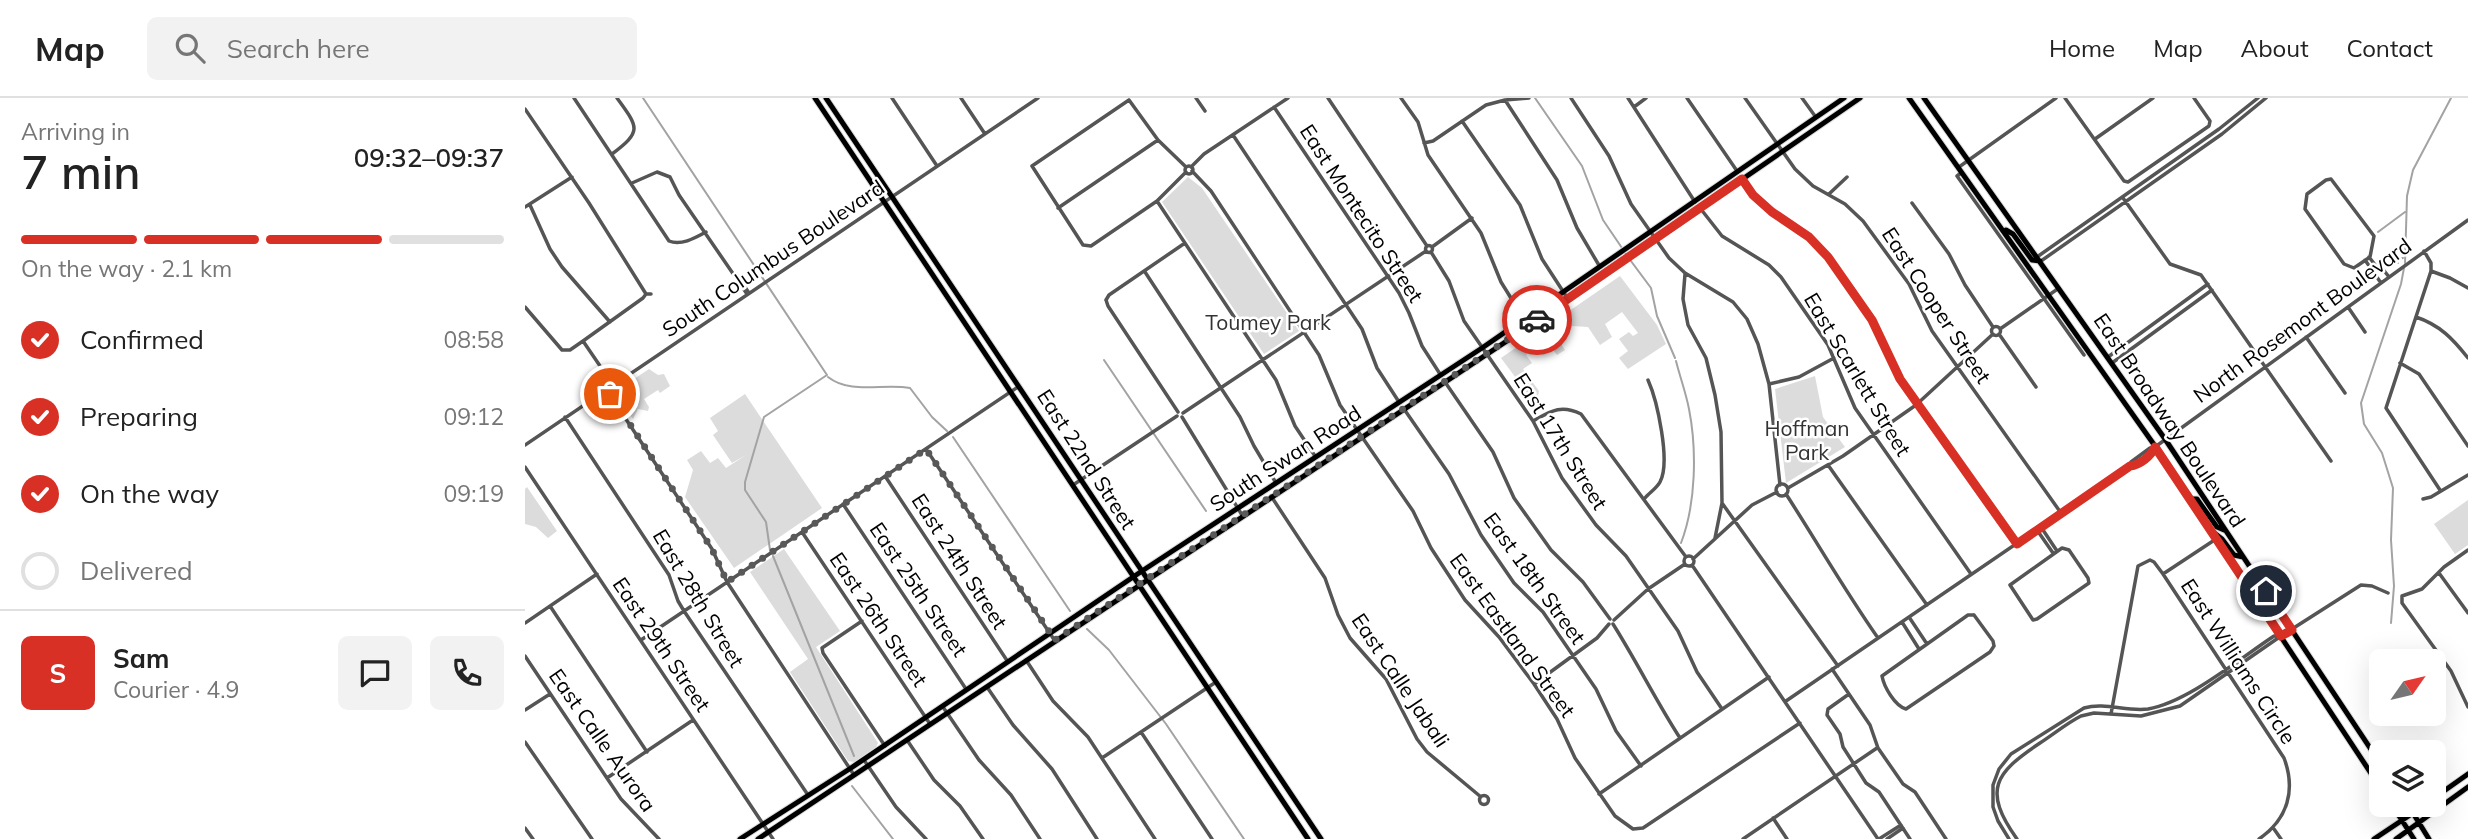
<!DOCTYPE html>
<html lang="en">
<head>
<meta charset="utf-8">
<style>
	:root { --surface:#fff; --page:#f2f2f2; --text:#222; --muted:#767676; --line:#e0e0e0; --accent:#d93025 }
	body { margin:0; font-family:Mulish,sans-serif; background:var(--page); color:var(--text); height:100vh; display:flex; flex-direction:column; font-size:26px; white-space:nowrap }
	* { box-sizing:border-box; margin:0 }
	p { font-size:23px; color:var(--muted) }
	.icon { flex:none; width:38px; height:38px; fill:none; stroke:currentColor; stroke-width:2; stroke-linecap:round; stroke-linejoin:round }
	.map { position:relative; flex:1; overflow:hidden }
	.drawer { display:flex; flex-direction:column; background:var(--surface); width:525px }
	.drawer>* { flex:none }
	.needle { width:46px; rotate:56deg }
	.fabs { position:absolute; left:1844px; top:551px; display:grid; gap:14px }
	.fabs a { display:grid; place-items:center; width:77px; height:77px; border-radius:10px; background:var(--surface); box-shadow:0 7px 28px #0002; font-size:35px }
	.pin { position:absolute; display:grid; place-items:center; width:60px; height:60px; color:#fff; margin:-30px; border:4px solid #fff; border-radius:50%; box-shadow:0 2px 7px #0007 }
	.courier { position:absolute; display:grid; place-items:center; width:70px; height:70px; margin:-35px; border:5px solid #d93025; border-radius:50%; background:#fff; color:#222; box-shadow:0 2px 9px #0007 }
	.headline em { font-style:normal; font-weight:600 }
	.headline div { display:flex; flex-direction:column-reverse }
	.headline { display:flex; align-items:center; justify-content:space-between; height:119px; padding:0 21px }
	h1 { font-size:46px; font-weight:600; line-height:52px }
	.bar { display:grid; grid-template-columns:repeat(4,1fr); gap:10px 7px; align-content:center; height:84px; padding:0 21px }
	.bar i { height:9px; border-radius:5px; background:var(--line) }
	.bar .active { background:var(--accent) }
	.bar p { grid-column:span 4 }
	.line { display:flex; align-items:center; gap:18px; padding:0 21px; border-top:2px solid var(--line) }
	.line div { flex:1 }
	.round { display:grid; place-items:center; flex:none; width:74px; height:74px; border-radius:10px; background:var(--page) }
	ol { padding:0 21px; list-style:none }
	li { display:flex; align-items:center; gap:21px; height:77px }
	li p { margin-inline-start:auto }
	li .icon { padding:7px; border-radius:50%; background:var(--accent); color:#fff; stroke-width:4 }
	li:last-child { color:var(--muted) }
	li i { width:38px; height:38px; border:4px solid var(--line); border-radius:50% }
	header { display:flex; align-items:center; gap:42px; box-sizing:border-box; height:98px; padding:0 35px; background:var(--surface); border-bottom:2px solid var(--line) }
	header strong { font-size:33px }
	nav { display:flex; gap:38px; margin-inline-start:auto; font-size:24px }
	.search { width:490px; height:63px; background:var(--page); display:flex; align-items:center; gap:18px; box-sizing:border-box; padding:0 24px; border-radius:10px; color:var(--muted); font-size:26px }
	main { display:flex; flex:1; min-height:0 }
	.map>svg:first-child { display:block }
	.green { fill:#dcdcdc }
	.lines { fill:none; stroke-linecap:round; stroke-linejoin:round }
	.stream { stroke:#a3a3a3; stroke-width:2 }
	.major-casing { stroke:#dbdbdb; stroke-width:7 }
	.minor { stroke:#555; stroke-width:3.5 }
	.major { stroke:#000; stroke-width:5 }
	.done { stroke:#595959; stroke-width:7; stroke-dasharray:0 12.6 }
	.route { stroke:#d93025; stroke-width:9 }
	.labels { text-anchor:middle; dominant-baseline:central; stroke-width:5; stroke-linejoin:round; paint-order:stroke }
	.street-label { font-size:21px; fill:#000; stroke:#fff }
	.park-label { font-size:21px; fill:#333; stroke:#fff }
</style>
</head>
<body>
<header>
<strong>Map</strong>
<div class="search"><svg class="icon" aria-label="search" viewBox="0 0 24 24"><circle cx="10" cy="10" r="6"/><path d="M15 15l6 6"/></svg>Search here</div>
<nav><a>Home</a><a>Map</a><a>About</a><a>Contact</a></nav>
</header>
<main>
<section class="drawer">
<div class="headline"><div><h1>7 min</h1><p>Arriving in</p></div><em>09:32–09:37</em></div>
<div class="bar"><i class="active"></i><i class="active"></i><i class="active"></i><i></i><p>On the way · 2.1 km</p></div>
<ol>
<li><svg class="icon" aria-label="check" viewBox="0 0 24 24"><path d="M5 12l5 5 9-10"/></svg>Confirmed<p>08:58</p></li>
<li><svg class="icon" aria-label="check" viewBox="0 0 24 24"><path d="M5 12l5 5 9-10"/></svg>Preparing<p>09:12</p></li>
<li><svg class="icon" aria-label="check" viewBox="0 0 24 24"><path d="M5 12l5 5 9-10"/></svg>On the way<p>09:19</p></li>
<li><i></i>Delivered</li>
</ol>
<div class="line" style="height:126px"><b class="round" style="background:var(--accent);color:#fff">S</b><div><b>Sam</b><p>Courier · 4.9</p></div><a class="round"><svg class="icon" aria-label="chat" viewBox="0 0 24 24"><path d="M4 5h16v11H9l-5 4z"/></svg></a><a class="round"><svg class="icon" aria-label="phone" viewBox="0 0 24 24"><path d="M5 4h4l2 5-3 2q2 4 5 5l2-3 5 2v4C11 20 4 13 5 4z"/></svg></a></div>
</section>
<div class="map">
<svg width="1943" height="741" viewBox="0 0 1943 741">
	<rect width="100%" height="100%" fill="#fff"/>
	<path class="green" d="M 663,79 L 677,90 L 774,233 L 739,256 L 637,104 Z
		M 1095,178 L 1132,227 L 1141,246 L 1103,271 L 1094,260 L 1103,253 L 1094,241 L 1104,234 L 1108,238 L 1113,235 L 1097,214 L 1080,226 L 1087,239 L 1075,247 L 1063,229 L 1047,228 L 1032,240 L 1040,252 L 1032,257 L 1025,248 L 1017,254 L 1013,248 L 1001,257 L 1007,265 L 998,271 L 1014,293 L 1013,298 L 1008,303 L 976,260 Z
		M 124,271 L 133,277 L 139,276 L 145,288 L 135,295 L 133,292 L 119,301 L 124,309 L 123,313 L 113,311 L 108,321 L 88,295 Z
		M 1290,278 L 1298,319 L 1320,349 L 1261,385 L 1250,291 Z
		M 220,296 L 297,410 L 209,470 L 160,399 L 168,372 L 162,362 L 176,353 L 185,365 L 193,360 L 201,370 L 221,357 L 207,365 L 188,337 L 193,333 L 185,320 Z
		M 2,389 L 32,433 L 23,440 L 11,429 L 0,426 L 0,391 Z
		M 1943,402 L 1943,447 L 1930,456 L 1909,426 Z
		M 259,451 L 315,533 L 291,549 L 353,645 L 351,649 L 329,664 L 323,663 L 265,574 L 283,561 L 225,474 Z"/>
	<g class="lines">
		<path class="stream" d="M 118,0 L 302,277 L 239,319 L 220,384 L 220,392 L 241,424 L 245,452
			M 1010,0 L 1057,68 L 1078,122 L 1097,150
			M 1853,134 L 1880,114
			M 1100,155 L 1126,190 L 1132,218 L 1150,260
			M 1873,165 L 1873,161 L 1878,160
			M 1880,165 L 1882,98 L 1888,72 L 1926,0
			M 579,262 L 681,413
			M 1151,263 C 1155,279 1161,295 1164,311 C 1172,352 1171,406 1156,445
			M 303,279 C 326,297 358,285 385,290 L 407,319 L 422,333
			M 428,339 L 545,513
			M 248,458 L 329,658
			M 1866,525 L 1869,488 L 1866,442 L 1868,390 L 1857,355 L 1839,326 L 1836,305 L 1876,186 L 1879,170
			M 562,531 L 584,552 L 641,626 L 719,741
			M 327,688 L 368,741"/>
		<defs>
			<path id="major" d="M 290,0 L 783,741
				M 301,0 L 796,741
				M 1384,0 L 1630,348 L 1857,692
				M 1399,0 L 1640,341 L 1857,668
				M 1481,132 L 1488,136 L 1507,162 L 1515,163
				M 1665,401 L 1672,401 L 1692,429 L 1699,432
				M 1688,434 L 1697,441 L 1709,457 L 1718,459
				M 1909,700 L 1943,676
				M 1867,707 L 1889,741
				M 1883,707 L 1904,741
				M 215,741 L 326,670 L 617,473 L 957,250 L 1319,0
				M 233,741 L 1003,229 L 1335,0
				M 1849,741 L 1900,707
				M 1871,741 L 1943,689"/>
		</defs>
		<use href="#major" class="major-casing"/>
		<path class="minor" d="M 49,0 L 144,143 C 156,148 170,140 181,134
			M 367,0 L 412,68
			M 436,0 L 460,36
			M 671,0 L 680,13
			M 803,0 L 902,148
			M 876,0 L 893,24 L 903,57 L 956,135 L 976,184 L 999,221
			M 1046,0 L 1084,58 L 1106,106 L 1144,160 L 1160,175 L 1208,204 L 1222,221 L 1233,246 L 1244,286 L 1255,387
			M 1103,0 L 1170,104
			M 1162,0 L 1212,73
			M 1220,0 L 1270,71 L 1288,88 L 1320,106 L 1338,123 L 1384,186 L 1407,233 L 1536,415
			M 1277,0 L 1290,18
			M 1540,0 L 1599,83 L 1603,84 L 1684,28 L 1685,23 L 1669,0
			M 604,2 L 507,68 L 558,147 L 566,148 L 632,103 L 661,74
			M 604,2 L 633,42 L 661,69
			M 980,2 L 1032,82 L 1052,130 L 1075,169
			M 749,9 L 874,195 L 884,215 L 897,248 L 915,276
			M 1109,9 L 1121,0
			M 0,11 L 64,105 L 121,196
			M 937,23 L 995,107 L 1017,161 L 1043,201
			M 708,37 L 837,231 L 852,270 L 874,304
			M 1570,41 L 1628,0
			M 899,45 L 908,43 L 961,7 L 980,2 L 1004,0
			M 87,56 C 118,33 113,29 92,0
			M660 72a4 4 0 1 1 8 0a4 4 0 1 1-8 0Z
			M 666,69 L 679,56 L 763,0
			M 1434,69 L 1531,0
			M 667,73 L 686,93 L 794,257 L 815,307 L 888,413 L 906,450 L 940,502 L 974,539 L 1009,586 L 1032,621 L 1050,660 L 1090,718 L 1108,731 L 1118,730 L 1275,625
			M 1436,75 L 1432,78 L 1559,257
			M 1217,81 L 1229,97 L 1247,114 L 1284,139 L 1303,159 L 1347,222 L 1375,281 L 1491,445
			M 1806,81 L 1849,138 L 1845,159 L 1829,170 L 1819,166 L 1780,111 L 1782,96 L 1801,82 Z
			M 107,85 L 132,74 L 145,79 L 154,97 L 222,196
			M 1304,96 L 1322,79
			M 1598,100 L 1645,166 L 1676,177 L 1806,363
			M 632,103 L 751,282 L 770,328 L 790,358
			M 1387,105 L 1424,156 L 1440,187 L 1468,229
			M 5,107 L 25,151 L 37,169 L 85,224
			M 0,109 L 47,79
			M 533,110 L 633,42
			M 1175,110 L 1197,138 L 1244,167 L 1256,179 L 1303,247 L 1330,310 L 1446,476
			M900.5 151a3.5 3.5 0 1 1 7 0a3.5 3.5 0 1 1-7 0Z
			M 907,149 L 947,120
			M 1899,153 L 1906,165 L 1906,173 L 1861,310 L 1915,392
			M 906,154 L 924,183 L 939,223 L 1008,323 L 1037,380 L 1071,427 L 1101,458 L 1153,533 L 1172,574 L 1197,611
			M 1512,159 L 1694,31 L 1733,0
			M 1844,159 L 1851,168 L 1857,170 L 1864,179
			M 1840,162 L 1856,185
			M 1516,163 L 1697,36 L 1741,0
			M 1906,173 L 1925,180 L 1943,190
			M 620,174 L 715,319 L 729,348 L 751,385
			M 211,176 L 224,195
			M 1160,176 L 1158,201 L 1163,227 L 1181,260 L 1190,297 L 1196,334 L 1197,405 L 1313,568
			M 581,202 L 583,208 L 653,314
			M 581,202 L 584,197 L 660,145
			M 0,209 L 37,252 L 45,252 L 58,243 L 88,287
			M 1823,209 L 1840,234
			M 1891,219 C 1915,227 1928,241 1943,260
			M1466.5 233a4.5 4.5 0 1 1 9 0a4.5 4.5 0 1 1-9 0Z
			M 1475,231 L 1534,190
			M 1474,236 L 1511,289
			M 1781,239 L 1820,295
			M 58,243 L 118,200 L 121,196 L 126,196
			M 1583,259 L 1683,186
			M 1587,265 L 1687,192
			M 1875,265 L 1894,276 L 1943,348
			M 920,284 L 968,354 L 989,400 L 1026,452 L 1058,484 L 1085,521
			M 1244,286 L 1274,279 L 1309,260
			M 81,291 L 187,451 L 202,484 L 329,677
			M 879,311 L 924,376 L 956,437 L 989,485 L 1018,514 L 1071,591 L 1091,633 L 1116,668
			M 658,315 L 901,153
			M 40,319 L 144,477 L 153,503 L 159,513 L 283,697
			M 657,319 L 717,417
			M 1008,323 C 1026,313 1036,306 1056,316 L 1161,459
			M 0,347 L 513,0
			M 1630,349 L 1943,122
			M 401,351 L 530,543
			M 1303,367 L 1402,507
			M 0,369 L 248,741
			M 360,378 L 483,564
			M1251 392a6 6 0 1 1 12 0a6 6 0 1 1-12 0Z
			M 548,387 L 652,318
			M 1263,390 L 1318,358 L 1391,307 L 1468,236
			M 1261,396 C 1292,444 1320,493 1353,540
			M 746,398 L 800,480 L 813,517 L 825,540 L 861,581 L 892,641 L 902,654 L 956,699
			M 1120,400 C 1124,395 1132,390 1135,384 C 1146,364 1132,302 1123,282
			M 1898,401 L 1906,399 L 1943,377
			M 318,406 L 441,591
			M 1516,429 L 1532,453
			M 1512,432 L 1528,455
			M 277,434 L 405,626
			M 1190,440 L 1197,405
			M 1537,450 L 1544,452 L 1563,480 L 1564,485 L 1512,521 L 1508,522 L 1485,487 Z
			M 1943,452 L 1919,469 L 1897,491 L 1877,498 L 1877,505 L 1926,573 L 1943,609
			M1159 463a5 5 0 1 1 10 0a5 5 0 1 1-10 0Z
			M 1168,461 L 1227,407 L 1252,394
			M 1167,467 L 1353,741
			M 1914,475 L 1943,515
			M 1638,476 L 1691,441
			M 25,508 L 122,654
			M 1449,517 L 1468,543 L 1469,548
			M 1384,519 L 1402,546
			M 1089,522 L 1123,491 L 1160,466
			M 337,523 L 297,550 L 298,555 L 360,648
			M 1377,524 L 1394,551
			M 0,525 L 72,476
			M 1088,526 C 1112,564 1131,603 1155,640
			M 1756,538 L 1836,487 L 1847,488 L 1863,495
			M 116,542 L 493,289
			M 0,558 L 96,701 L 134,741
			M 501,562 L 528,603 L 563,639 L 630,741
			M 1307,571 L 1345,627 L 1353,650 L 1378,686 L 1390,694 L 1421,741
			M 1357,578 C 1359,589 1370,608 1381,611 L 1465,554 L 1469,548
			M 1357,578 L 1443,517 L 1449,517
			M 1009,586 L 1072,540 L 1084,526
			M 462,589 L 488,627 L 527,671 L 572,741
			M 1324,596 L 1303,611 L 1302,617 L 1315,636 L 1318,649 L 1341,685 L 1354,694 L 1385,741
			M 1261,603 L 1605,368 C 1615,367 1626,357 1630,349 L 1625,350 L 1606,364 L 1605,368
			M 418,609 L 454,662 L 486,697 L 515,741
			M 0,612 L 25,596
			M 1586,616 L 1613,468 L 1625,462 L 1629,464 L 1638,476 L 1759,660 C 1771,692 1763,721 1734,741
			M 616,634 L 687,741
			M 382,642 L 409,682 L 435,708 L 458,741
			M 0,644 L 67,741
			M 577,660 L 691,584
			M 339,662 L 371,709 L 401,741
			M 82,680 L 168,622
			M 1074,696 L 1244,579
			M954.5 702a4.5 4.5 0 1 1 9 0a4.5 4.5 0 1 1-9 0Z
			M 1248,720 L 1262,741
			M 0,730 L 8,741
			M 1749,731 L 1756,741
			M 1218,741 L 1352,650
			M 1354,741 L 1376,727
			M 1362,741 L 1378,730
			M 1484,741 L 1473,723 L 1468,709 L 1468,687 L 1474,671 L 1486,656 L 1559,610 C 1580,604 1602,614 1623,611 C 1663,604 1714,561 1749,538 L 1756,538 L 1655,608 L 1616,618 L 1569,615 L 1556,618 C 1542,625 1529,636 1515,645 C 1470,675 1457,692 1492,741"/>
		<use href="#major" class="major"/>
	</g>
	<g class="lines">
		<path class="done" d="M 85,296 L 187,451 L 202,484 L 401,351 L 530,542 L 1012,222"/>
		<path class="route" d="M 1012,222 L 1217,81 L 1228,97 L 1247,114 L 1284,139 L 1303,159 L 1347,222 L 1375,281 L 1492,446 L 1605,368 C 1615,367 1626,358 1630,349 L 1756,538 L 1767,532 L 1741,493"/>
	</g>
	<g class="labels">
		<g class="street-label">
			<text transform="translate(837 115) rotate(57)">East Montecito Street</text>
			<text transform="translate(248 160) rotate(-34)">South Columbus Boulevard</text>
			<text transform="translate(1412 207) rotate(57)">East Cooper Street</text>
			<text transform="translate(1777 222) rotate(-36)">North Rosemont Boulevard</text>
			<text transform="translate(1333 276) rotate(59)">East Scarlett Street</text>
			<text transform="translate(1645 322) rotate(56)">East Broadway Boulevard</text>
			<text transform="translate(1036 343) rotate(58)">East 17th Street</text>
			<text transform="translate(760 360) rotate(-33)">South Swan Road</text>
			<text transform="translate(562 361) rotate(57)">East 22nd Street</text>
			<text transform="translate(435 463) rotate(57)">East 24th Street</text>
			<text transform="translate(1010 480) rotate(54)">East 18th Street</text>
			<text transform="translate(394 491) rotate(56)">East 25th Street</text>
			<text transform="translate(174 500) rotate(59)">East 28th Street</text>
			<text transform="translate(354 521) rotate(56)">East 26th Street</text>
			<text transform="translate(988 537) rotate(54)">East Eastland Street</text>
			<text transform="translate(137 546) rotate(56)">East 29th Street</text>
			<text transform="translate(1714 563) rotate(57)">East Williams Circle</text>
			<text transform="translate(876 582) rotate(56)">East Calle Jabali</text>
			<text transform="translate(78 642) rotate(55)">East Calle Aurora</text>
		</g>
		<g class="park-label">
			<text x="743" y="224">Toumey Park</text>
			<text x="1282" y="330">Hoffman<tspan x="1282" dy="24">Park</tspan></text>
		</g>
	</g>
</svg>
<div class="fabs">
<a><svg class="needle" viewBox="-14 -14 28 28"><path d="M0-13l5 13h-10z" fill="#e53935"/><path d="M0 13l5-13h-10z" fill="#767676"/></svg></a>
<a><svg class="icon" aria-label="layers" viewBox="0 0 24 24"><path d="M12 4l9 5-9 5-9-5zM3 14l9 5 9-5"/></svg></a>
</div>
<div class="pin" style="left:85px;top:296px;background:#ea580c"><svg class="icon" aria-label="bag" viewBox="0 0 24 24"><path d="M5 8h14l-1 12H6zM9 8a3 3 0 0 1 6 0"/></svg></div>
<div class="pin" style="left:1741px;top:493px;background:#1f2937"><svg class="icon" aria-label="home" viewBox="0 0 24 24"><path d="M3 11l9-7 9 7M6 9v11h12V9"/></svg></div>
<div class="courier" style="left:1012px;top:222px"><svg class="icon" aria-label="car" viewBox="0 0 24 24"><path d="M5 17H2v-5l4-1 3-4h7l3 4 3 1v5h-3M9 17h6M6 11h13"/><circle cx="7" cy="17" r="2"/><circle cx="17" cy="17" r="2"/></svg></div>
</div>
</main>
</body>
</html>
